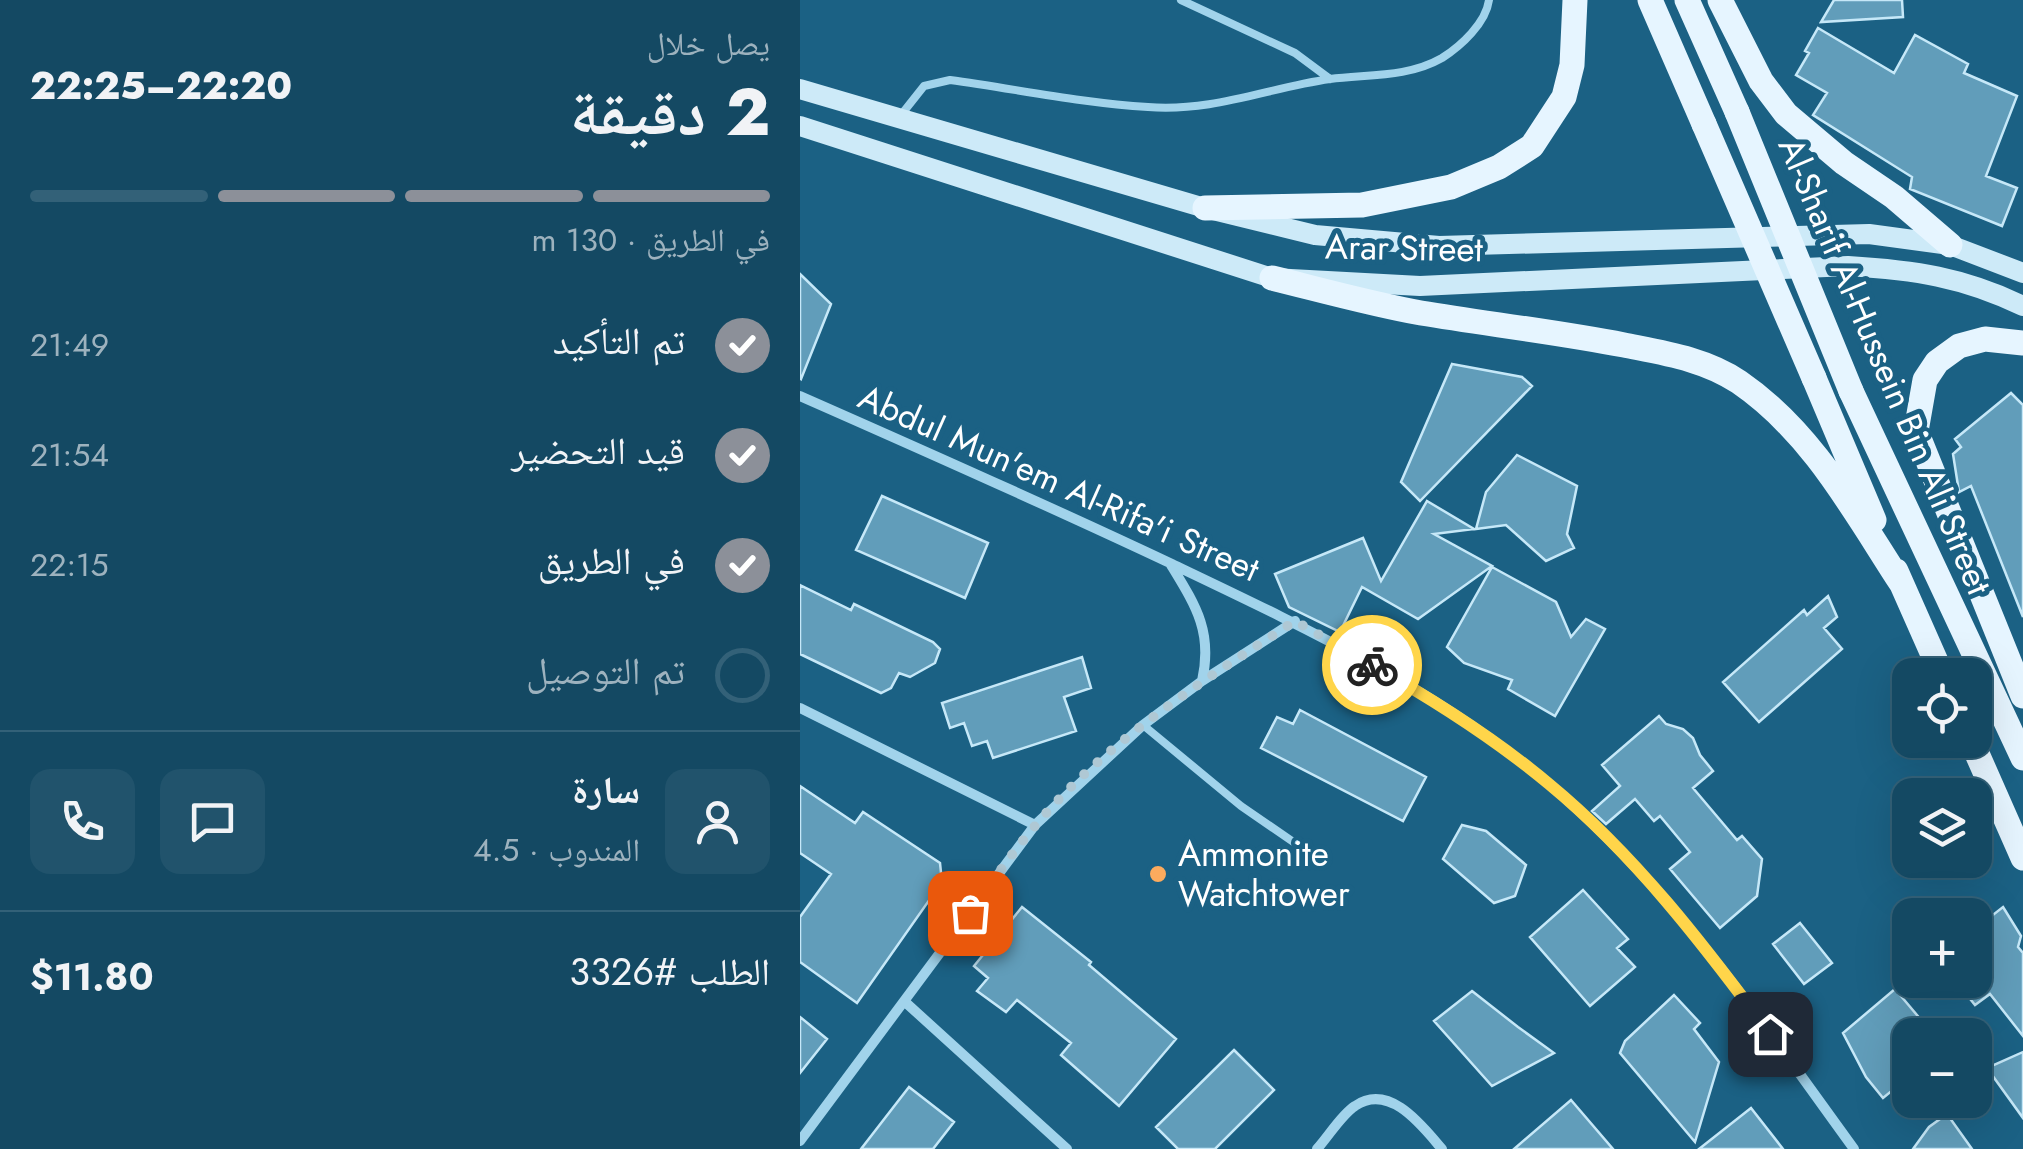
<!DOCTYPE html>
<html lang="ar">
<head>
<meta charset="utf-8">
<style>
	:root { --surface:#144963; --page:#21536c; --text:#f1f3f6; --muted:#9db2be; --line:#336178; --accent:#8c9099 }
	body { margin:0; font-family:Jost,"Noto Naskh Arabic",sans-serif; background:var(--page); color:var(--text); direction:rtl; height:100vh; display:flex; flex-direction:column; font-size:38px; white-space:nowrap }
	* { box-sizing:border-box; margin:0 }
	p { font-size:32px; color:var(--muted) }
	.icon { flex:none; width:55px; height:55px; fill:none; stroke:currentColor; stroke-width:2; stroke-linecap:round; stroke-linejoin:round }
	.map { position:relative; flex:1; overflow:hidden; direction:ltr }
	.details { display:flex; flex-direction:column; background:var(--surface); width:800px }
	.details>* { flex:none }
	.controls { position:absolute; left:1092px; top:658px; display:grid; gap:20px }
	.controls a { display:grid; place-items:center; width:100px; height:100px; border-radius:20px; background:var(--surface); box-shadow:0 10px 40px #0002,0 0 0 2px var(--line); font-size:50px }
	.pin { position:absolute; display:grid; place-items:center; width:85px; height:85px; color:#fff; margin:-42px; border-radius:20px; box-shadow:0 5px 15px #0006 }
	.courier { position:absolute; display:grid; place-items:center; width:100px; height:100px; margin:-50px; border:8px solid #ffd54a; border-radius:50%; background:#fff; color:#222; box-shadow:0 2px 12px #0007 }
	.head em { font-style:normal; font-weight:800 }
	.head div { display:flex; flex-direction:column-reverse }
	.head { display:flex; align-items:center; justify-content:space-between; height:170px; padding:0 30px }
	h1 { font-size:65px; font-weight:800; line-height:75px }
	.bar { display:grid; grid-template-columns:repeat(4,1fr); gap:15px 10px; align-content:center; height:120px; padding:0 30px }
	.bar i { height:12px; border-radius:8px; background:var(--line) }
	.bar .selected { background:var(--accent) }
	.bar p { grid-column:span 4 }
	.line { display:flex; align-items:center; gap:25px; padding:0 30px; border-top:2px solid var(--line) }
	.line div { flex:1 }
	.round { display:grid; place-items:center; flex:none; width:105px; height:105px; border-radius:20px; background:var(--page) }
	ol { padding:0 30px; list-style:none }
	li { display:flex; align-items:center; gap:30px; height:110px }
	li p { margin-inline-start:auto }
	li .icon { padding:10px; border-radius:50%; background:var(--accent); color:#fff; stroke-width:4 }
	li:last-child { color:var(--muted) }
	li i { width:55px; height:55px; border:5px solid var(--line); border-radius:50% }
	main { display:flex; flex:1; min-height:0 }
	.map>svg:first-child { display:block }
	.building { fill:#619dba; stroke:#c6e8f8; stroke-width:2.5 }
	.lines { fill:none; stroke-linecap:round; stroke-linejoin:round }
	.service { stroke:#a1d3eb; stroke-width:8 }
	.minor { stroke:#a1d3eb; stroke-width:10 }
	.secondary { stroke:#cdeaf8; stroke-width:20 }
	.primary { stroke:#e6f5ff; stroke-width:25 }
	.primary-bridge { stroke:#e6f5ff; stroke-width:25 }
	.done { stroke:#afc8d4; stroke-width:10; stroke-dasharray:0 18 }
	.route { stroke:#ffd54a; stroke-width:12 }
	.poi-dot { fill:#fcab5e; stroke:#1b6184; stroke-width:4 }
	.labels { text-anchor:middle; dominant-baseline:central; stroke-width:10; stroke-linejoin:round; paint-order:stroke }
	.street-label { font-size:35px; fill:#fff; stroke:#1b6184 }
	.poi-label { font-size:35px; fill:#fff; stroke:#1b6184; text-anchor:start }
</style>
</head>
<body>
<main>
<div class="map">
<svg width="1223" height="1149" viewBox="0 0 1223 1149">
	<rect width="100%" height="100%" fill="#1b6184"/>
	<path class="building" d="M 1034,0 L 1102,0 L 1103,17 L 1021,22 Z
		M 1018,28 L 1094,73 L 1115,35 L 1168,64 L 1164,73 L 1217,96 L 1186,176 L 1217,188 L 1202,226 L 1110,189 L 1112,177 L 1013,115 L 1027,93 L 996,75 L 1009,53 L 1005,51 Z
		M 0,274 L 31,304 L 1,379 L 0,378 Z
		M 652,364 L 722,377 L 732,386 L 620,501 L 601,482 Z
		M 1211,393 L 1223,405 L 1223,617 L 1171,486 L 1159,492 L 1153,454 L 1161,447 L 1155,439 Z
		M 717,455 L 777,486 L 767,534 L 774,548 L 746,561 L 706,525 L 676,529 L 686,492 Z
		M 82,496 L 188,543 L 165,598 L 56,550 Z
		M 627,501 L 674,529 L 634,534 L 692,566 L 618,619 L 562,587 L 540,632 L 489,607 L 475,574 L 563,538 L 581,581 Z
		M 692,567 L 756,602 L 771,637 L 786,619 L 805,629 L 755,716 L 708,689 L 712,680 L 664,663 L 647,647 Z
		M 0,585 L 51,610 L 54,604 L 133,642 L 140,649 L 135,663 L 110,677 L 99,673 L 91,688 L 81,693 L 0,654 Z
		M 1028,596 L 1037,617 L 1024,628 L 1042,649 L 959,722 L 923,682 L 1004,610 L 1007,615 Z
		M 282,657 L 291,688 L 264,697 L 276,731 L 193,758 L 187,741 L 172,746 L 164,723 L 150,728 L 142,703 Z
		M 500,710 L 626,777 L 603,821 L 461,748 L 477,717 L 493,724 Z
		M 859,716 L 866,724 L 883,729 L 893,738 L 900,755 L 913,771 L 893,788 L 937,840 L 942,836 L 962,859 L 957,896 L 920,928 L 870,869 L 890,852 L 860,816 L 854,821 L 835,799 L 806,824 L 792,811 L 820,786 L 802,765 Z
		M 0,786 L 55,823 L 63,812 L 140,863 L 142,882 L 57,1003 L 0,962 L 0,917 L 31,874 L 0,853 Z
		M 662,825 L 686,831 L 726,865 L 715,896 L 694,903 L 643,859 Z
		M 783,890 L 828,939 L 817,948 L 835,967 L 790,1006 L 730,937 Z
		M 222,907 L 291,962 L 289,965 L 376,1039 L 319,1106 L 261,1055 L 271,1043 L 217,1000 L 206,1012 L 177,991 L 188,978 L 174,966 Z
		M 1203,907 L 1221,936 L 1218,947 L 1223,953 L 1223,1036 L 1190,994 L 1175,1005 L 1155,980 L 1175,980 L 1175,929 Z
		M 1000,923 L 1032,963 L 1004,984 L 973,944 Z
		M 1095,989 L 1122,1021 L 1109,1032 L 1110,1076 L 1083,1098 L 1066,1077 L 1043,1033 Z
		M 672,991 L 718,1027 L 754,1053 L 692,1086 L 634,1021 Z
		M 874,995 L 900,1023 L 894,1029 L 919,1062 L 895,1142 L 820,1053 L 825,1041 Z
		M 0,1017 L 27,1039 L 0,1073 Z
		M 434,1050 L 474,1090 L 415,1149 L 378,1149 L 356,1127 Z
		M 1223,1052 L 1223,1118 L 1187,1068 Z
		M 109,1087 L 154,1122 L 133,1149 L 61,1149 Z
		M 771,1100 L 813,1149 L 714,1149 Z
		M 951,1108 L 983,1149 L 899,1149 Z
		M 1147,1114 L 1172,1149 L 1113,1149 L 1129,1127 Z"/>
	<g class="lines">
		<path class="service" d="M 381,0 L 495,53 L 530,79
			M 101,115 L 124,86 L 150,80 C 216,89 282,103 348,107 C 414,112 467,88 530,79 C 567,74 607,78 642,58 C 661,46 686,23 689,0
			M 343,725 L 441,806 L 518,859"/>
		<path class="minor" d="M 0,396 C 125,451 249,506 372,564 C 504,627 637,689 750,785 C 871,888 961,1021 1054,1149
			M 371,565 C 396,606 413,632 402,681
			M 0,708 L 235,825
			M 104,1001 L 267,1149
			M 0,1141 L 235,825 L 343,725 L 402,681 L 495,621
			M 517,1149 C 529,1136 541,1115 555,1106 C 590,1082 623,1127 642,1149"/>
		<path class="secondary" d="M 0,89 L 405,208 L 515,235 L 639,246 L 1069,234 L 1150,245 L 1223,273
			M 0,126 L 472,278 L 620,286 L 1048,266 C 1114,270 1163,277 1223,306"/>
		<path class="primary" d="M 850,0 L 904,124
			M 887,0 L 937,112
			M 920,0 L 961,81 L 986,114 L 1044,163 L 1094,197 L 1150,245
			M 405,208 L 562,205 L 651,187 L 699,167 L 732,146 L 764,97 L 772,65 L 775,0
			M 472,278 C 521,290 571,304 621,313 C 688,324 757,332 824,345 C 864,353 905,359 939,382 C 1012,432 1054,511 1101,583
			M 1223,343 L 1185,339 L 1159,346 L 1137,362 L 1125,380 L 1116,431 L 1223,696
			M 1014,378 L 1074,520
			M 1051,391 L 1223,758
			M 1096,571 L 1142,675
			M 1171,740 L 1223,858"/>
		<path class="primary-bridge" d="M 937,112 L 1051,391
			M 904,124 L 1014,378"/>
	</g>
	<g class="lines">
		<path class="done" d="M 170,913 C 191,884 211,854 235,826 C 306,741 403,681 495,621 L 572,665"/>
		<path class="route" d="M 572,665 C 634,700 694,738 749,784 C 835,855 904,945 970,1034"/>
	</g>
	<circle class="poi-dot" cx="358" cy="874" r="10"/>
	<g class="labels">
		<g class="street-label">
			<text transform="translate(604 248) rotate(1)">Arar Street</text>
			<text transform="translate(1085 366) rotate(67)">Al-Sharif Al-Hussein Bin Ali Street</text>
			<text transform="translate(259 483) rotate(24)">Abdul Mun'em Al-Rifa'i Street</text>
		</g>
		<g class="poi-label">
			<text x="378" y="854">Ammonite<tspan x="378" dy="40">Watchtower</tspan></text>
		</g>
	</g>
</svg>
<div class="controls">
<a><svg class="icon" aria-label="locate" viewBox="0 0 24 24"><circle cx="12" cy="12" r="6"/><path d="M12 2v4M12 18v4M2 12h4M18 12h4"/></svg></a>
<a><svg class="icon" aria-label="layers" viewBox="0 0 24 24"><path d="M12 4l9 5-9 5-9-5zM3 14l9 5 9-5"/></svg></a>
<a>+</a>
<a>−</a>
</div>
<div class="pin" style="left:170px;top:913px;background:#ea580c"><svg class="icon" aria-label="bag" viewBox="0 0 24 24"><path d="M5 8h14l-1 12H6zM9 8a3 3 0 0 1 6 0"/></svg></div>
<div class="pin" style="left:970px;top:1034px;background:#1f2937"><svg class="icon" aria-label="home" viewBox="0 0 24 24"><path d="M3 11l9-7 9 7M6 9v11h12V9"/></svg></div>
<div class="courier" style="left:572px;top:665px"><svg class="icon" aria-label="bike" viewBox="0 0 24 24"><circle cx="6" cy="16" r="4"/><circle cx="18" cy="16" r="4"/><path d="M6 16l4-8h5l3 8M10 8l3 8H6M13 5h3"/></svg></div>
</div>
<section class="details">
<div class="head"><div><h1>2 دقيقة</h1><p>يصل خلال</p></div><em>22:20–22:25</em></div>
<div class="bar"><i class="selected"></i><i class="selected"></i><i class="selected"></i><i></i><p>في الطريق · 130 m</p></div>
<ol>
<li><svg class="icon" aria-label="check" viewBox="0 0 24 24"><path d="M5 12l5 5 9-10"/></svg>تم التأكيد<p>21:49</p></li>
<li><svg class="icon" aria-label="check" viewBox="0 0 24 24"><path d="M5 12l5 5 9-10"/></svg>قيد التحضير<p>21:54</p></li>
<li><svg class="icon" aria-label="check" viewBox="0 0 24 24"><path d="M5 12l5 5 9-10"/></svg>في الطريق<p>22:15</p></li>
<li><i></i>تم التوصيل</li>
</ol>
<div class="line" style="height:180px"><a class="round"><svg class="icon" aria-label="person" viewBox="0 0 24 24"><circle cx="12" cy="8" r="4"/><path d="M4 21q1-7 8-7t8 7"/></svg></a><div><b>سارة</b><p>المندوب · 4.5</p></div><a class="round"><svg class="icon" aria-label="chat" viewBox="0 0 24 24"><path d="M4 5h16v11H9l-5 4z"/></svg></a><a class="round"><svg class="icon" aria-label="phone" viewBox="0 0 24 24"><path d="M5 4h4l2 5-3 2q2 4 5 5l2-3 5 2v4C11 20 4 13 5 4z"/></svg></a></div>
<div class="line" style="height:130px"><div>الطلب #3326</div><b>$11.80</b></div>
</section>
</main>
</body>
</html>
